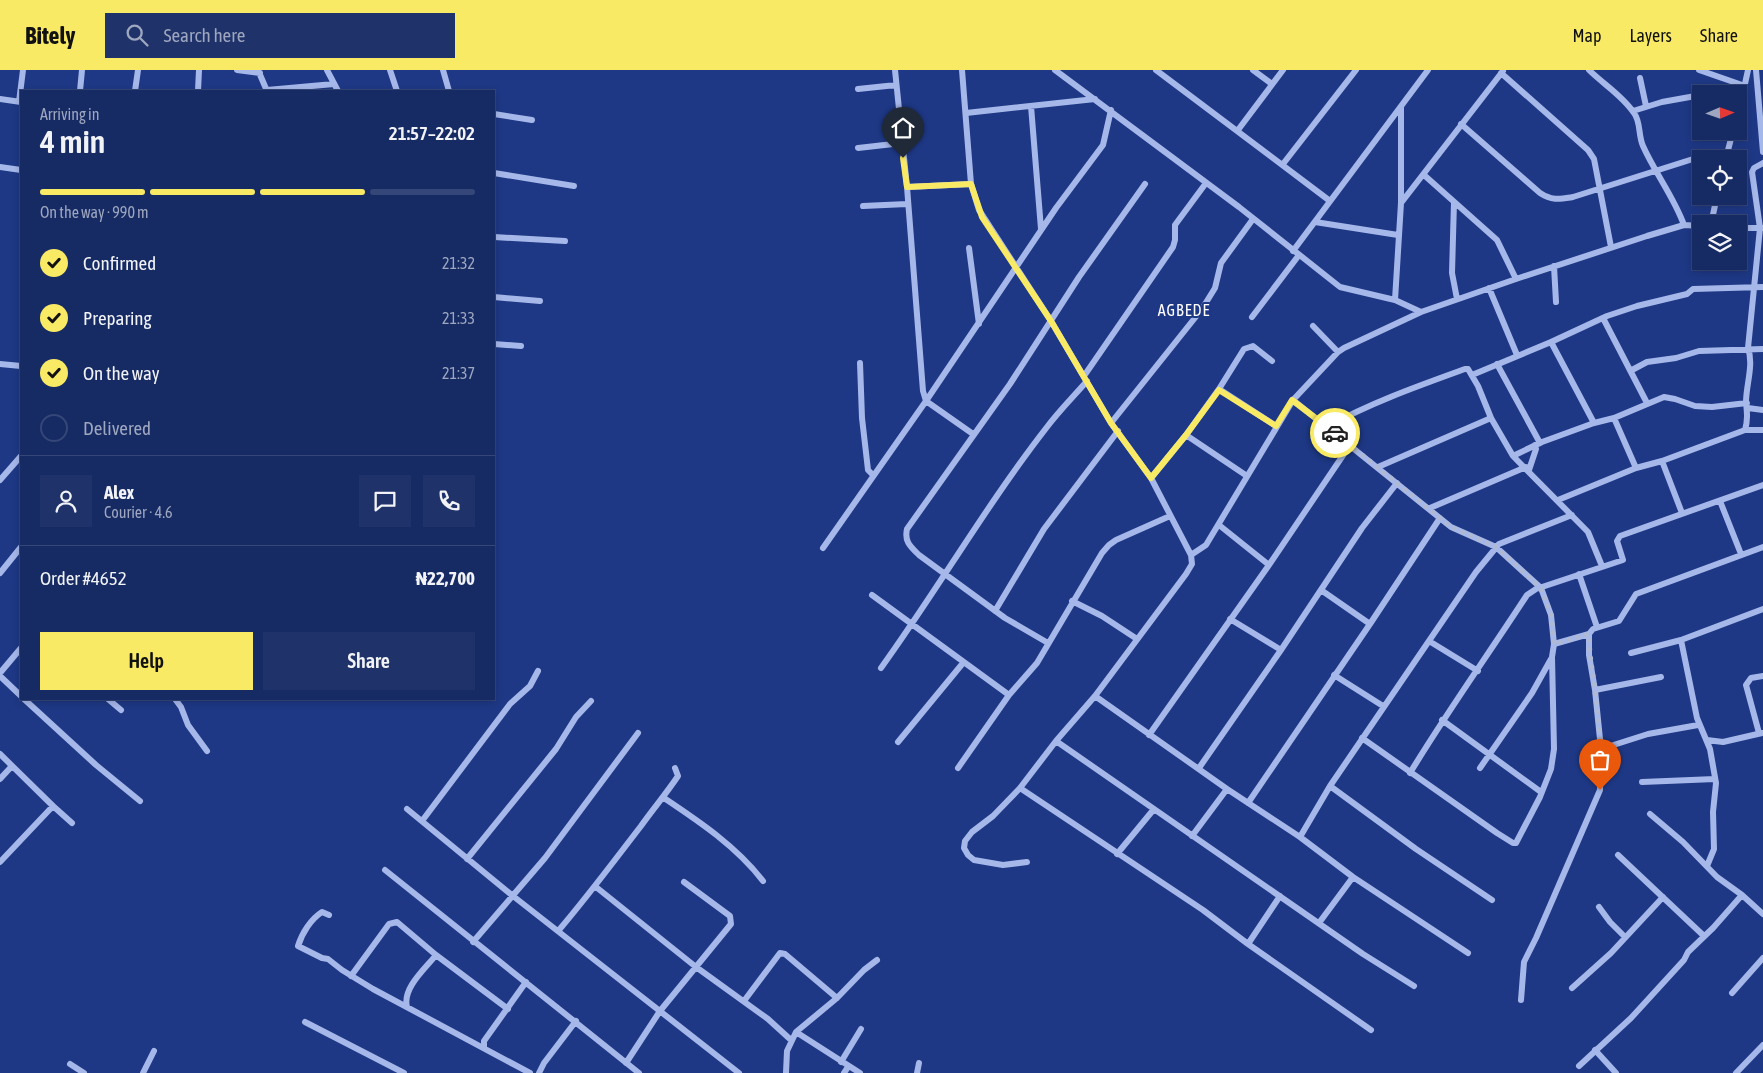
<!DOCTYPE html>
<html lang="en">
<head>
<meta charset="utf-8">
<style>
	:root { --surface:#162a64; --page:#1f326a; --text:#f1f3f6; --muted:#9ea7bf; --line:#354678; --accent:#f9ea66 }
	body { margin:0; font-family:"Asap Condensed",sans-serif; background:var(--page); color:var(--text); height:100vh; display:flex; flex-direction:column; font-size:19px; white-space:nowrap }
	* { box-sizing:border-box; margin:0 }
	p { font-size:16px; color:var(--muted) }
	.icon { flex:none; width:28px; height:28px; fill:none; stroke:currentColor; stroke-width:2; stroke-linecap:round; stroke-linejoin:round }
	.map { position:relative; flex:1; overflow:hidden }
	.side { position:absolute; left:20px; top:20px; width:475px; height:610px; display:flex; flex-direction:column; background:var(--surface); border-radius:0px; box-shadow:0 2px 8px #0003,0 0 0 1px var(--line) }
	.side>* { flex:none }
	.needle { width:32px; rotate:88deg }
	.buttons { position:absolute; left:1692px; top:15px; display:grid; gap:10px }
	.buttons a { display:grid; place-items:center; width:55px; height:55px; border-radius:0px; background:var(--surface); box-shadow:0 2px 8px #0003,0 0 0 1px var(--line); font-size:25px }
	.pin { position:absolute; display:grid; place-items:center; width:42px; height:42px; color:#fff; margin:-51px -21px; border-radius:50% 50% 50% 0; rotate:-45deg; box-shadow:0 0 5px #0007 }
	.pin .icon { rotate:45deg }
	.courier { position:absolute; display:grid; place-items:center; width:50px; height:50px; margin:-25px; border:4px solid #f9ea66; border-radius:50%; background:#fff; color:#222; box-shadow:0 1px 6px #0007 }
	.head em { font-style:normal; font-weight:600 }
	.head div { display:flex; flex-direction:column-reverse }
	.head { display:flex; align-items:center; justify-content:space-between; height:85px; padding:0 20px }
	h1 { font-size:32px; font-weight:600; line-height:38px }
	.bar { display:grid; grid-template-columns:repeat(4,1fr); gap:8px 5px; align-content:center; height:60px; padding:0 20px }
	.bar i { height:6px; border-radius:4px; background:var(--line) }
	.bar .selected { background:var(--accent) }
	.bar p { grid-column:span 4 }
	.line { display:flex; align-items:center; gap:12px; padding:0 20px; border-top:1px solid var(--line) }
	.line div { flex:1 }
	.round { display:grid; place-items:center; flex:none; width:52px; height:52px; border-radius:0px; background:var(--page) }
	ol { padding:0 20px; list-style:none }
	li { display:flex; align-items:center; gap:15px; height:55px }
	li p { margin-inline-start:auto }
	li .icon { padding:5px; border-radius:50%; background:var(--accent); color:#111; stroke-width:4 }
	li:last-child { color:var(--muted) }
	li i { width:28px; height:28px; border:2px solid var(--line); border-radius:50% }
	.button { display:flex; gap:10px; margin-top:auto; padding:10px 20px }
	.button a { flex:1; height:58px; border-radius:0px; background:var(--accent); color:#111; font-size:20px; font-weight:600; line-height:58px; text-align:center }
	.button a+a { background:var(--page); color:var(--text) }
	header { display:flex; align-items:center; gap:30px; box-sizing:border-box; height:70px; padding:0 25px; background:var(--accent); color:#111 }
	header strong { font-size:24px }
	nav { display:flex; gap:28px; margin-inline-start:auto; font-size:18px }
	.search { width:350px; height:45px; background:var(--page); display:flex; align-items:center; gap:12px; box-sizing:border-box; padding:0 18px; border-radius:0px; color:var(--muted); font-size:19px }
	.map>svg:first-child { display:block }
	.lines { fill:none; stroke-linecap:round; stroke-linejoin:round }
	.minor { stroke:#a6b8ea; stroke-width:6 }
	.done { stroke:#b0b9d4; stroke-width:5; stroke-dasharray:0 9 }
	.route { stroke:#f9ea66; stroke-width:6 }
	.labels { text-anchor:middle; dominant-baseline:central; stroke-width:4; stroke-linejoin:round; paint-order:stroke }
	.quarter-label { font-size:16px; letter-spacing:1px; fill:#fff; stroke:#1e3885 }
</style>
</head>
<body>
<header>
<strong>Bitely</strong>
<div class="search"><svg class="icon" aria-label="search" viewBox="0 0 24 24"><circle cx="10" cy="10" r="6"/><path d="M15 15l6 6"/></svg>Search here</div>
<nav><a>Map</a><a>Layers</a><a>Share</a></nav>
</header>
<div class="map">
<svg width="1763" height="1003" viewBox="0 0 1763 1003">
	<rect width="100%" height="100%" fill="#1e3885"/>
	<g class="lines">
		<path class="minor" d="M 237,0 L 260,3
			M 258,0 L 267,21
			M 327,0 L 338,21
			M 390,0 L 397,21
			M 443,0 L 449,21
			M 895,0 L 907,117 L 923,321 L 926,331 L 973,364
			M 962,0 L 971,114 L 979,140 L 1051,251 L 1111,353 L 1151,408 L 1191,485 L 1192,494 L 1186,504 L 1095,626 L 1056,671 L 1020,718 L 993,746 L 972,762 L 965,771 L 964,778 L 968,785 L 974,790 L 1003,795 L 1027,792
			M 1055,0 L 1239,137 L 1340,217 L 1395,230 L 1421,242
			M 1156,0 L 1330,131
			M 1253,0 L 1272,14
			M 1589,0 C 1603,14 1622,25 1634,43 C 1641,52 1638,65 1643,76 C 1655,103 1674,127 1684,155
			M 1699,0 L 1745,16
			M 1756,0 L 1763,82
			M 1501,3 L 1588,80 L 1594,89 L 1611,177
			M 1640,8 L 1646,36
			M 858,19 L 896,15
			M 267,20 L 334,14
			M 80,21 L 82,0
			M 135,21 L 138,0
			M 198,21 L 199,0
			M 1709,24 L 1743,24
			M 0,29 L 21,32
			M 19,32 L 23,0
			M 1031,36 L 1041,159
			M 1633,41 L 1662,32 L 1701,25
			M 1739,41 L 1748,0
			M 966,43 L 1095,29
			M 494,44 L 532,50
			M 1461,54 L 1540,123 C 1552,131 1560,129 1573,127 L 1693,89 L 1727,85
			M 1238,60 L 1283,0
			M 858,78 L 902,73
			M 1726,88 L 1733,61
			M 1283,94 L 1356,0
			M 0,97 L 21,100
			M 494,103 L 574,116
			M 1424,105 L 1497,170 L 1516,209
			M 907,117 L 971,114
			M 1454,132 L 1452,203 L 1457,229
			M 1401,133 L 1503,1
			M 863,136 L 907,134
			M 1315,152 L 1398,165
			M 1711,154 L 1717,126
			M 1739,158 L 1763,158
			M 494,167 L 565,171
			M 969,178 L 979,254
			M 1293,181 L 1428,0
			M 1554,196 L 1556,232
			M 1489,218 L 1517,285
			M 494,227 L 540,231
			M 1395,230 L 1401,133 L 1401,37
			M 1252,247 L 1299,185
			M 1603,248 L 1647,333
			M 1313,256 L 1338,282
			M 1551,272 L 1594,353
			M 494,274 L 521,276
			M 860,293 L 862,348 L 868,400 L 873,405
			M 0,294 L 21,296
			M 1497,294 L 1540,373
			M 1632,300 L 1647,292 L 1676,288 L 1699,281 L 1763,279
			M 1472,305 L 1551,272 L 1607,246 L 1637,236 L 1687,224 L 1693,219 L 1763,217
			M 1084,306 L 1173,177 L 1175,170 L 1175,155 L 1206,113
			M 1219,319 L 1276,356
			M 1293,330 L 1451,457 L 1496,477 L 1541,518 L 1551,545 L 1554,574 L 1552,587 L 1554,679 L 1551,699 L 1540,727 L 1516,773 L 1513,773 L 1497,763 L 1362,668
			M 1748,338 L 1763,340
			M 1491,348 L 1513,386 L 1588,462 L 1602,496
			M 1614,348 L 1636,398
			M 1111,353 L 1202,239 L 1215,218 L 1221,193 L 1253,149
			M 1327,357 C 1370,333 1418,316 1465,299 L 1468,299 L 1478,316 L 1491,348 L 1378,397
			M 1745,360 C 1748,350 1747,342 1746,332 C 1746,315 1754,295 1748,278 L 1760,158 L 1752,102 L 1754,98 L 1763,93
			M 1186,365 L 1247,406
			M 1513,386 L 1542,372 L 1594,353 L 1614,348 L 1664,327 L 1675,329 L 1695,336 L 1712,337 L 1747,333
			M 1662,391 L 1682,443
			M 1529,400 L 1536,379 L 1535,375
			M 1151,408 L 1186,365 L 1219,319 L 1244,279 L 1253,276 L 1272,291
			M 0,410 L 21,386
			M 1558,430 L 1636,398 L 1662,391 L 1745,360 L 1763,360
			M 1720,431 L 1741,484
			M 1430,438 L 1526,397
			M 1219,455 L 1269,495
			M 823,478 L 926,331 L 1056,138 L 1103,75 L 1111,40
			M 1191,485 L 1206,475 L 1293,330 L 1338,282 L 1344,278 L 1421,242 L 1516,209 L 1647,166 L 1684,155 L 1701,156
			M 0,503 L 21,477
			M 1579,504 L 1597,557
			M 1321,520 L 1370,554 L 1440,448
			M 872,525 L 1009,625
			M 1072,531 L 1102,546 L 1137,569
			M 995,541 L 1044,459 L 1118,361
			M 1230,549 L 1281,580
			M 1681,570 L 1697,648 L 1710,679 L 1716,713 L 1713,742 L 1714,779 L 1707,796
			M 1429,571 L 1478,601
			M 1048,573 L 1005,548 L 919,485 C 911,477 904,472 907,459 L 1010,314 L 1079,207 L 1145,114
			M 1554,574 L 1589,564 L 1593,559 L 1619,551 L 1636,524 L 1763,477
			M 1631,583 L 1681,570 L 1763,539
			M 881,598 C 938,519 987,434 1047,357 C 1059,341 1074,326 1087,311
			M 0,603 L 21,578
			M 1334,605 L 1383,636
			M 0,606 L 21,626
			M 1595,620 L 1661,607
			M 1095,626 L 1227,719 L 1300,767 L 1353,807 L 1468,883
			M 24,629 L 96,695 L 140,731
			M 108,629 L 121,640
			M 175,629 L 181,637 L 188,655 L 207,681
			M 1442,650 L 1541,722
			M 1759,663 L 1746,615 L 1751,608 L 1763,606
			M 1149,665 L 1269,495 L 1350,375
			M 1707,670 L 1723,672 L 1762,663
			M 1056,671 L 1363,884 L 1414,916
			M 898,672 L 963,593
			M 1601,679 L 1648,664 L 1698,655
			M 0,684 L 53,736 L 0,792
			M 958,698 L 1009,625 L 1037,593 L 1102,483 L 1109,475 L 1116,470 L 1170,446
			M 1199,698 L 1281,580 L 1362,458 L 1397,413
			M 1480,698 L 1532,623 L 1551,589
			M 1410,703 C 1447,642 1488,585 1527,525 L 1536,519 L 1623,490 L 1617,471 L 1620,466 L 1763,415
			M 0,709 L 12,696
			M 1642,712 L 1715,709
			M 1330,716 L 1476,502 L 1499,474 L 1572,445
			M 1020,718 L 1203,840 L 1248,874 L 1371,960
			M 664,728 C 700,752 737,777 763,811
			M 1248,733 L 1370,554
			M 53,736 L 72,753
			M 407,739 L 513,826 L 739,1003
			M 1650,744 L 1683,772 L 1717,807 L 1742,825 L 1763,844
			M 422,751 L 510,634 L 530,616 L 538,601
			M 1192,766 L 1227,719
			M 1300,767 L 1330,716 L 1416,779 L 1492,830
			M 1117,784 L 1154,739
			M 1618,785 L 1704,866
			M 467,789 L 556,679 L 576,647 L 591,631
			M 385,800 L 639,1003
			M 596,817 L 696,897 L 768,949 L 791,970
			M 1599,837 L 1610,852 L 1625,867
			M 329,845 L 322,842 C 311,849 302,863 298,876 L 322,888 L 328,889 L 342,900 L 373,919 L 530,1003
			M 1319,853 L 1353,807
			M 559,860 C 588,826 614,791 641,756 C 653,739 666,724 678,706 L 675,698
			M 473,872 L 545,788 L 638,663
			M 1248,874 L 1280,826
			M 351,906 L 389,854 L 397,852 L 436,885 L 508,939
			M 1572,918 L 1611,883 L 1663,827
			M 1732,923 L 1763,888
			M 1521,930 L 1524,892 L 1536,868 L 1600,720 L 1601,679 L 1595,620 L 1589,585 L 1589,564
			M 744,931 L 780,883 L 785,884 L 837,928
			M 407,937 C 402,918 426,898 436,885
			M 305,952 L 404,1003
			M 796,962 L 860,1003
			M 484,978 L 484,971 L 526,912
			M 1595,980 L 1616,1003
			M 841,992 L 861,959
			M 626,993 L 660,941 L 731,854 L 730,846 L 684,812
			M 70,994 L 84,1003
			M 1579,996 L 1631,948 L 1684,890 L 1688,882 L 1713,858 L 1742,825
			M 143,1003 L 154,981
			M 539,1003 L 544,993 L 576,951
			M 786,1003 L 787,981 L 796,962 L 837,928 L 864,900 L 877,890
			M 844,1003 L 848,997
			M 917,1003 L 919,993
			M 1736,1003 L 1763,975"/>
	</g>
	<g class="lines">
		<path class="done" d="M 1335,363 L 1451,457 L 1496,477 L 1541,518 L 1551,545 L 1554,574 L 1589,564 C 1589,584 1593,602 1595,622 C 1599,655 1603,688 1600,720"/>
		<path class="route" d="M 903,88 L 907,117 L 971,114 L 982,147 L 1051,251 L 1111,353 L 1151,408 L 1186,365 L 1219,320 L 1276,356 L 1292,330 L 1335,363"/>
	</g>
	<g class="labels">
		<g class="quarter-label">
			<text x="1184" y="240">AGBEDE</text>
		</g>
	</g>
</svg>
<div class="buttons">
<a><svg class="needle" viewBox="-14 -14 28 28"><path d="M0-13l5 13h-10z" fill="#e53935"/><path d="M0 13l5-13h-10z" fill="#9ea7bf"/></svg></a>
<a><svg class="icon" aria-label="locate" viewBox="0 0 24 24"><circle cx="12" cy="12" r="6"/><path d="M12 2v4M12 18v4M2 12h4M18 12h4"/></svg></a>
<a><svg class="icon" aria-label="layers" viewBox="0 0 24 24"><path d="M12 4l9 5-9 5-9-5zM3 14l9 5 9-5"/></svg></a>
</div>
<div class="pin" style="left:1600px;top:720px;background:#ea580c"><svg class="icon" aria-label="bag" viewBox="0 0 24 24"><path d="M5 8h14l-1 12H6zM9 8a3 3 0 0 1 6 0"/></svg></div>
<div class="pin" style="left:903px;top:88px;background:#1f2937"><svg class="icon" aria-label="home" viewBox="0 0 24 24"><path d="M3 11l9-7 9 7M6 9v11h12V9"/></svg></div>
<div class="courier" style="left:1335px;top:363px"><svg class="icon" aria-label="car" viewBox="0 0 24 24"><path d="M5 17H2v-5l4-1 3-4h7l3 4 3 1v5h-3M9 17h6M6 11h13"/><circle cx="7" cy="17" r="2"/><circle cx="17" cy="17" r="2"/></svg></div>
<section class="side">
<div class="head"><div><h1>4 min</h1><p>Arriving in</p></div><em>21:57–22:02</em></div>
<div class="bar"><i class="selected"></i><i class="selected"></i><i class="selected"></i><i></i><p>On the way · 990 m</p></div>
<ol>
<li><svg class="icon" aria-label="check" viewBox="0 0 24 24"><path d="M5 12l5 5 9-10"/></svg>Confirmed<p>21:32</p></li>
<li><svg class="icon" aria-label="check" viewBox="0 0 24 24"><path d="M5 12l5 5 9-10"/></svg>Preparing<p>21:33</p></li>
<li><svg class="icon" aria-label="check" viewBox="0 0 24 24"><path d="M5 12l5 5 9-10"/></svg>On the way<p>21:37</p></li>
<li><i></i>Delivered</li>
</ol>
<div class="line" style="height:90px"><a class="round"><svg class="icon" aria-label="person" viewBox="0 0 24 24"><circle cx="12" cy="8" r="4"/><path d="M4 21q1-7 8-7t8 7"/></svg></a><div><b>Alex</b><p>Courier · 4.6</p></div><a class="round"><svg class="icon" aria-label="chat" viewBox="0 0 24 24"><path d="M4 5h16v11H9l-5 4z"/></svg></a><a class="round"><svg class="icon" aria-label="phone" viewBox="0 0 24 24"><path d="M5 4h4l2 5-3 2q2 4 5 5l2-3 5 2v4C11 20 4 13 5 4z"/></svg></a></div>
<div class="line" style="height:65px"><div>Order #4652</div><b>₦22,700</b></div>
<div class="button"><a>Help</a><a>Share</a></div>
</section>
</div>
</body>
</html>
